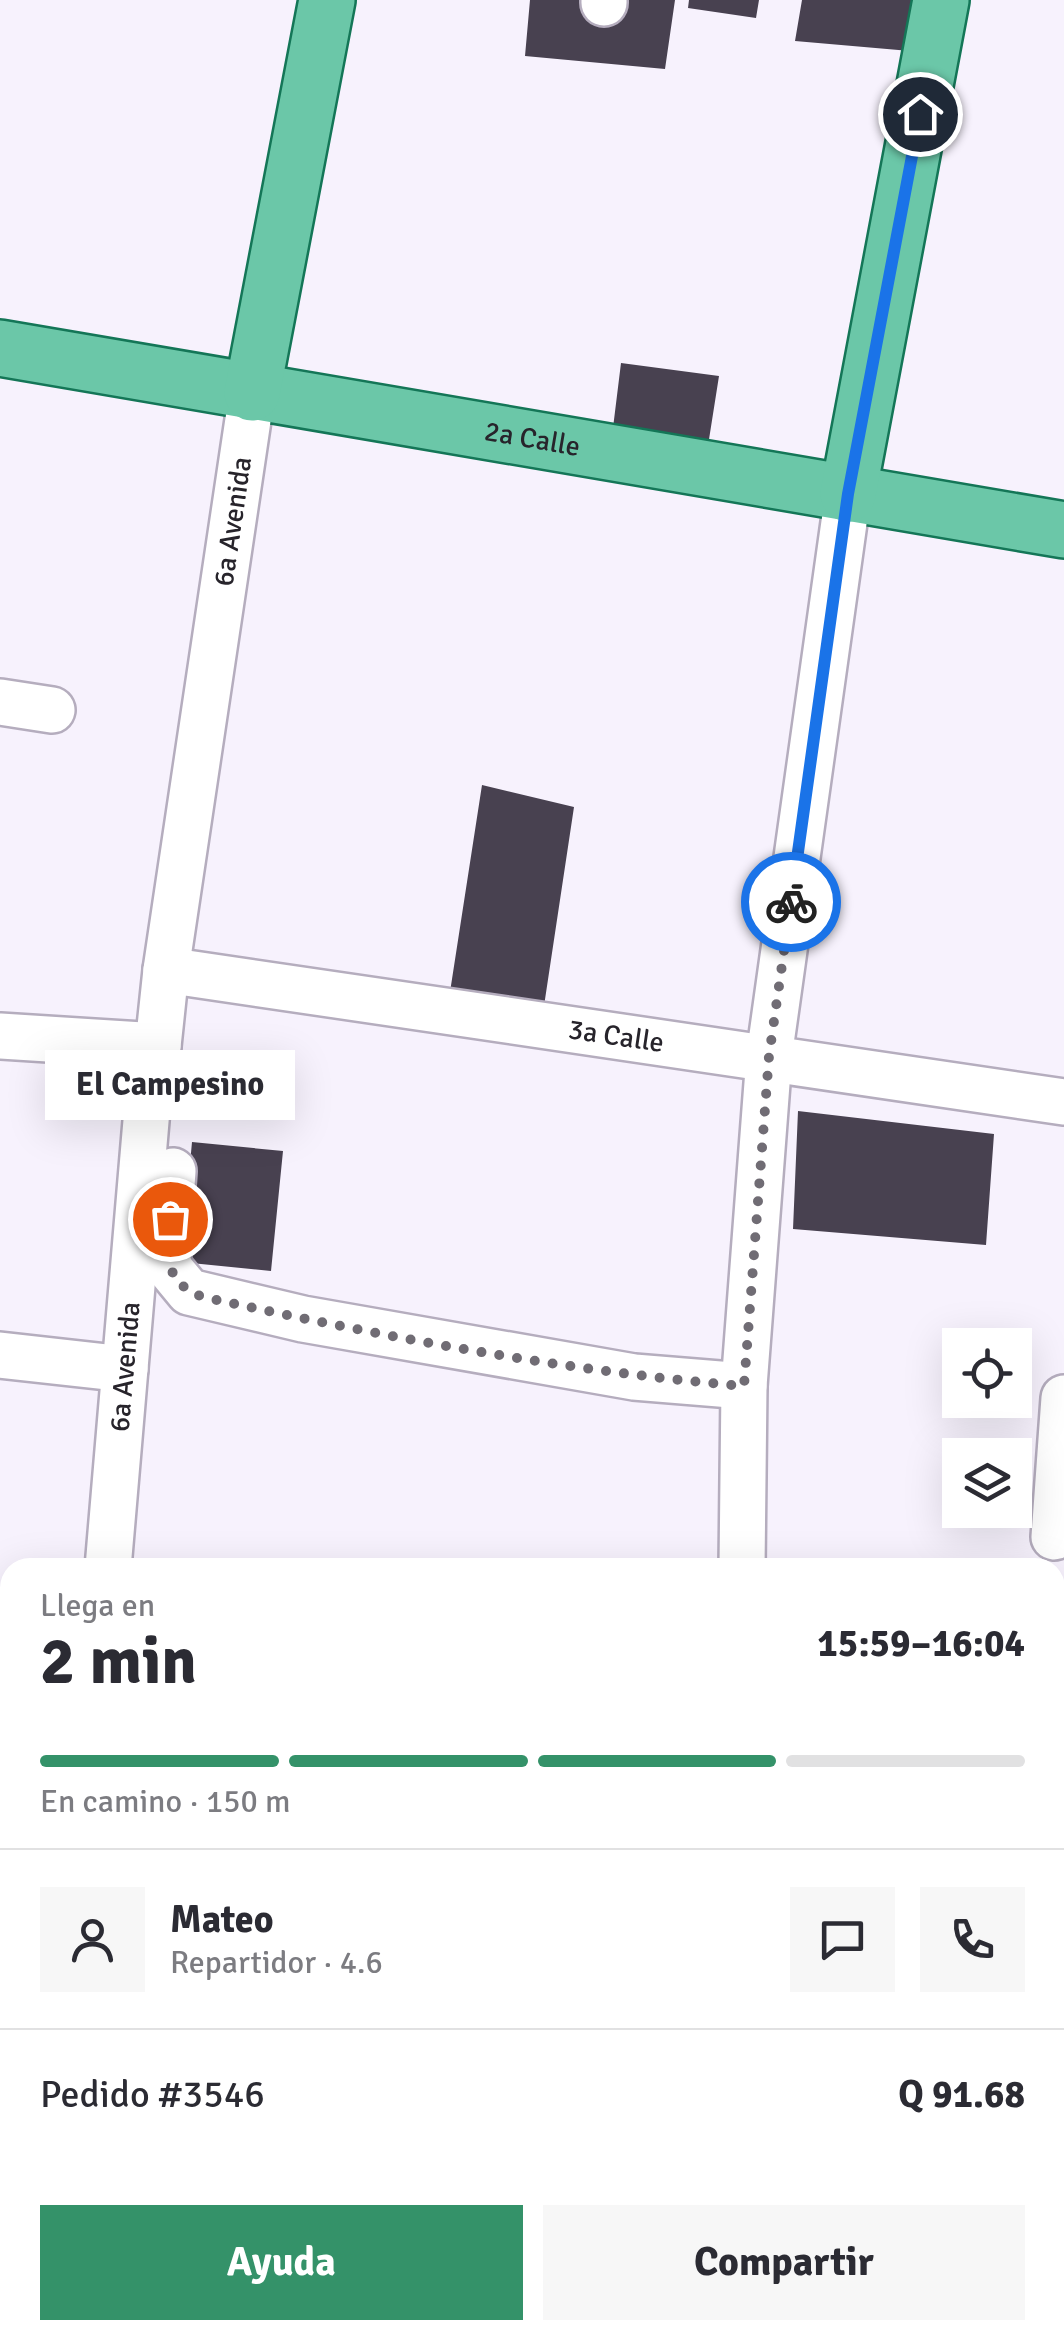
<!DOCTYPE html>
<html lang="es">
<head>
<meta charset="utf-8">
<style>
	:root { --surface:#fff; --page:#f7f7f7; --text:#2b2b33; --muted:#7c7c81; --line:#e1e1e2; --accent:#349269 }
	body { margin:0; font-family:Signika,sans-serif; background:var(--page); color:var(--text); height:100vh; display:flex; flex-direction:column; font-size:38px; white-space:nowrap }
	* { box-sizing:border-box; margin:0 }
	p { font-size:32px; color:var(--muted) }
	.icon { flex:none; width:55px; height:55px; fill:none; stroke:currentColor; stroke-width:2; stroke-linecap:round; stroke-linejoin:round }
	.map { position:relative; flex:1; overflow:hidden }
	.side { position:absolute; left:0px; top:1558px; width:1065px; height:782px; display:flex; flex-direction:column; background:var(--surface); border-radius:30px 30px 0 0; box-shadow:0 10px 40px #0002 }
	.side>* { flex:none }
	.buttons { position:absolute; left:942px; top:1328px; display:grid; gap:20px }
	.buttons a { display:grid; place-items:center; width:90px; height:90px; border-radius:0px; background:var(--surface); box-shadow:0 10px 40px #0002; font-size:50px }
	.pin { position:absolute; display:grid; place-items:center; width:85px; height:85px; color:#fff; margin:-42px; border:5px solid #fff; border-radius:50%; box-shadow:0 2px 10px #0007 }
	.courier { position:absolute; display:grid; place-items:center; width:100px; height:100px; margin:-50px; border:8px solid #1a73e8; border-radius:50%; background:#fff; color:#222; box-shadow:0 2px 12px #0007 }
	.bubble { position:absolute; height:70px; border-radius:0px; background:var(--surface); box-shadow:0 10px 40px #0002; font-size:32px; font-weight:800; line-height:70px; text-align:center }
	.head em { font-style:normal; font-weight:800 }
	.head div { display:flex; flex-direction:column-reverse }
	.head { display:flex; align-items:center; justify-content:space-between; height:170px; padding:0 40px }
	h1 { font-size:65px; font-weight:800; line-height:75px }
	.bar { display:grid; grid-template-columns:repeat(4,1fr); gap:15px 10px; align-content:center; height:120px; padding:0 40px }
	.bar i { height:12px; border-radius:8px; background:var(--line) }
	.bar .selected { background:var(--accent) }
	.bar p { grid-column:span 4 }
	.line { display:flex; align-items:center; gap:25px; padding:0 40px; border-top:2px solid var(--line) }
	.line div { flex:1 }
	.round { display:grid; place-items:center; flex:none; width:105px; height:105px; border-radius:0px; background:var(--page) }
	.primary-button { display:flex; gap:20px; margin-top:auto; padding:20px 40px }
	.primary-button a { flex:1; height:115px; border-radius:0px; background:var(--accent); color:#fff; font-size:40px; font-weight:800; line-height:115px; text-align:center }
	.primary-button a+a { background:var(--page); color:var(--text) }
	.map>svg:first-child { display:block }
	.building { fill:#484150 }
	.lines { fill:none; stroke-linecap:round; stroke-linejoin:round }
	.minor-casing { stroke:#b5adbe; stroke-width:50 }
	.major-casing { stroke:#147657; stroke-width:60 }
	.minor { stroke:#fff; stroke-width:45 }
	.major { stroke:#6bc7a8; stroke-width:55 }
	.done { stroke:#706c74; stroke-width:10; stroke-dasharray:0 18 }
	.route { stroke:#1a73e8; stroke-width:12 }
	.labels { text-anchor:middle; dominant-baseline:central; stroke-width:10; stroke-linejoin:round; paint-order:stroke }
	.street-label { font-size:28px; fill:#27242b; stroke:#fff }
</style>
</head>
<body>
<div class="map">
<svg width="1064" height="2339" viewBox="0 0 1064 2339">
	<rect width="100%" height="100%" fill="#f7f2fd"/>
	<path class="building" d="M 530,0 L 675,0 L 665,69 L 525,56 Z
		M 689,0 L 759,0 L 756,18 L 688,8 Z
		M 802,0 L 918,0 L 910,51 L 795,41 Z
		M 621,363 L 719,376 L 707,452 L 612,436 Z
		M 482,785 L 574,807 L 544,1006 L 450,992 Z
		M 798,1111 L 994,1134 L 986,1245 L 793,1229 Z
		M 192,1142 L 283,1151 L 271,1271 L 181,1262 Z"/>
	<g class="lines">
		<defs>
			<g id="minor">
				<path d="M 604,3 L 604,0"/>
				<path d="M 0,702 L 52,710"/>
				<path id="s1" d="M 166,970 L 1064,1102"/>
				<path d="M 0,1036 L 158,1046"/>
				<path d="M 173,1171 L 167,1255 L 170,1269 L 189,1292 L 303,1319 L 634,1377 L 744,1386"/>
				<path d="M 0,1355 L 125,1369"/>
				<path d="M 1054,1537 L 1064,1398"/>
				<path id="s2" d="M 108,1568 L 150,1074 L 158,1046 L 166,970 L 252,393"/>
				<path d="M 742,1568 L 744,1386 L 769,1057 L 848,494"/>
				<path d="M 0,1679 L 10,1681"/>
				<path d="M 1055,1733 L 1064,1734"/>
				<path d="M 1055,1900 L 1064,1901"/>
				<path d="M 1055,1999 L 1064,2000"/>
				<path d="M 0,2009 L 10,2010"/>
				<path d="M 1055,2085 L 1064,2086"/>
				<path d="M 1055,2224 L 1064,2226"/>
				<path d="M 1055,2321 L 1064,2322"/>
				<path d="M 0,2323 L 10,2253"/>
				<path d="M 692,2339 L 693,2330"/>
				<path d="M 987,2339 L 987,2330"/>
			</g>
			<g id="major">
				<path id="s3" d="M 0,348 L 1064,530"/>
				<path d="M 252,393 L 327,0"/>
				<path d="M 848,494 L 941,0"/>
			</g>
		</defs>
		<use href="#minor" class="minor-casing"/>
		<use href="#major" class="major-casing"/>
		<use href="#minor" class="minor"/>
		<use href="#major" class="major"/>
	</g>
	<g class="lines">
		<path class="done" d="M 170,1219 C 167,1256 163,1282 203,1297 C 381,1336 562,1371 744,1386 L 769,1056 L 791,902"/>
		<path class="route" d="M 791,902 L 848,494 L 920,114"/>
	</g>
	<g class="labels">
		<g class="street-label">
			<text stroke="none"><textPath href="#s3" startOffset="540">2a Calle</textPath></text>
			<text stroke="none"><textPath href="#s2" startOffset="1055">6a Avenida</textPath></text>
			<text stroke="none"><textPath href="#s1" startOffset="455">3a Calle</textPath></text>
			<text stroke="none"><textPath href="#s2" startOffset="202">6a Avenida</textPath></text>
		</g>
	</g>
</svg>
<div class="buttons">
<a><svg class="icon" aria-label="locate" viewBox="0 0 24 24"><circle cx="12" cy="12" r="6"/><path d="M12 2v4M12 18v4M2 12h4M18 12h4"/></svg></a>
<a><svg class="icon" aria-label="layers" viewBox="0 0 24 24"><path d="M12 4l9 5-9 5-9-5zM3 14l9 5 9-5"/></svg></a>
</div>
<div class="pin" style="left:170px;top:1219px;background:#ea580c"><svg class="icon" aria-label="bag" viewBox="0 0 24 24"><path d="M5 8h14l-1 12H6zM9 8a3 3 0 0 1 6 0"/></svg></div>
<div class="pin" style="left:920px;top:114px;background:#1f2937"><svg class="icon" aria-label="home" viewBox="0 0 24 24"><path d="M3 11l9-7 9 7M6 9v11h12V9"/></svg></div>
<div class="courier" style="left:791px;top:902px"><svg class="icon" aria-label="bike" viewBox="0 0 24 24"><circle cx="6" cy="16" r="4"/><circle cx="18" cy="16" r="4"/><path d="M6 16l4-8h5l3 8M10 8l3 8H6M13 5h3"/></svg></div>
<div class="bubble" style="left:45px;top:1050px;width:250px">El Campesino</div>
<section class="side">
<div class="head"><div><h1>2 min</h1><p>Llega en</p></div><em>15:59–16:04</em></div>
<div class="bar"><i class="selected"></i><i class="selected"></i><i class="selected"></i><i></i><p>En camino · 150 m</p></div>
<div class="line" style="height:180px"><a class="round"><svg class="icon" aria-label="person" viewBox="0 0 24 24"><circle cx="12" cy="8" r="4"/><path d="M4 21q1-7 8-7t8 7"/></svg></a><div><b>Mateo</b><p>Repartidor · 4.6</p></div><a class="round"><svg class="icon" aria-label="chat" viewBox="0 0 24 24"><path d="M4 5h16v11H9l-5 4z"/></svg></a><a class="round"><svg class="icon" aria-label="phone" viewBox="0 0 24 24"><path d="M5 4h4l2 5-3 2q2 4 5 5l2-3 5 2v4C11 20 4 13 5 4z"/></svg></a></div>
<div class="line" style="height:130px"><div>Pedido #3546</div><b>Q 91.68</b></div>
<div class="primary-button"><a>Ayuda</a><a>Compartir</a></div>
</section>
</div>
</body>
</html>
